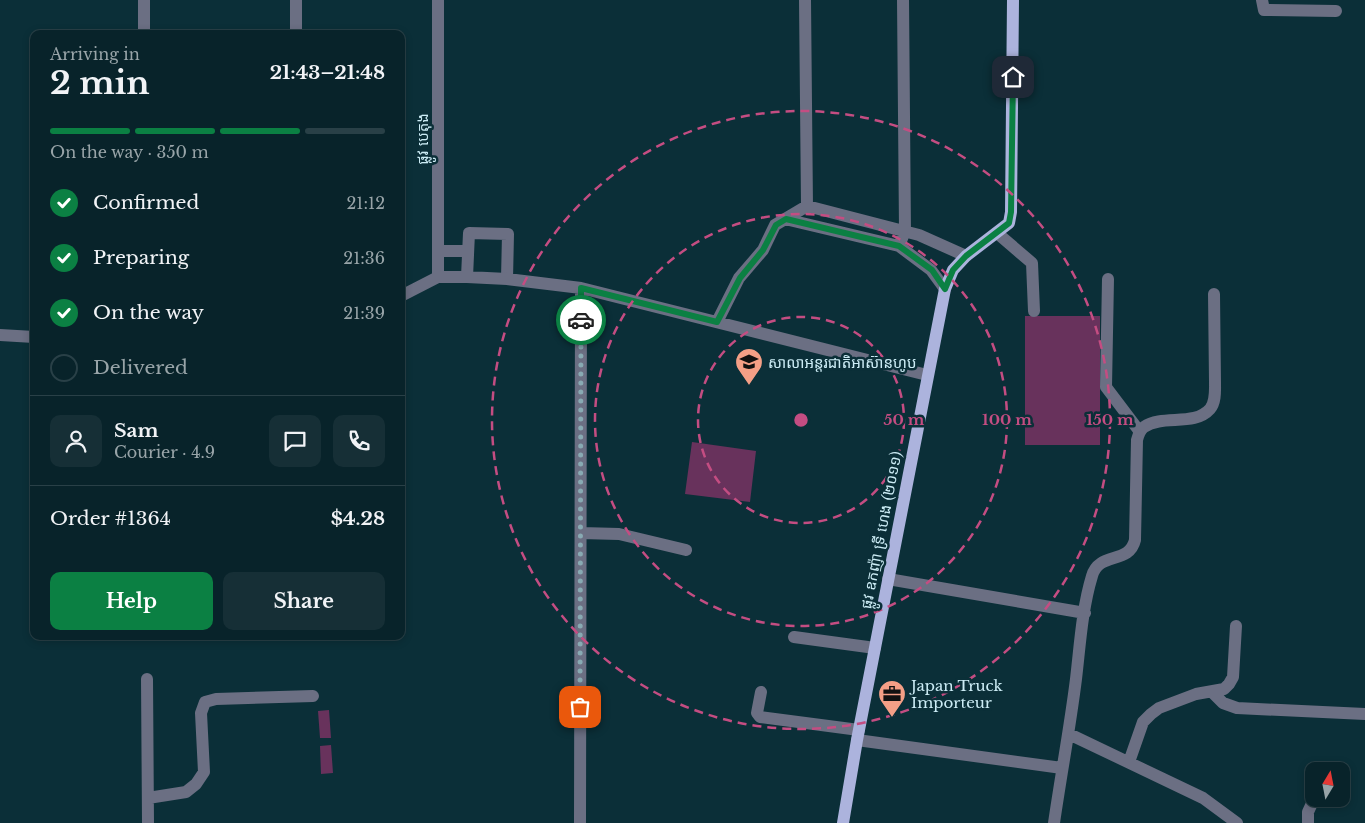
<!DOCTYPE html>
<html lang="en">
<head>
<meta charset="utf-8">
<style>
	:root { --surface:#08232a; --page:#162f36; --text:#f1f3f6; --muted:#98a4a8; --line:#294047; --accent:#0b8043 }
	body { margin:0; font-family:"Libre Baskerville","Noto Sans Khmer",serif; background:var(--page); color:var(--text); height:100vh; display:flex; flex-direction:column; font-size:19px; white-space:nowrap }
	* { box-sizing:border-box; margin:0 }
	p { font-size:16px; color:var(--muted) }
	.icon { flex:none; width:28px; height:28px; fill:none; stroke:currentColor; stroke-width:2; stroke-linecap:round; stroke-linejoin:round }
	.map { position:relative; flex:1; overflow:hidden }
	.details { position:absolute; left:30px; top:30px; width:375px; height:610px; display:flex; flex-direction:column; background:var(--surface); border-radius:10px; box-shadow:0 2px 8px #0003,0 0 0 1px var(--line) }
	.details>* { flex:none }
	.needle { width:32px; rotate:10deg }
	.tools { position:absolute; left:1305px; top:762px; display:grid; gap:10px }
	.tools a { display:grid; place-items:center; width:45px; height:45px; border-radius:10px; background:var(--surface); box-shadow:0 2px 8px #0003,0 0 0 1px var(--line); font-size:25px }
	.pin { position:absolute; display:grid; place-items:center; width:42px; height:42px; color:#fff; margin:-21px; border-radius:10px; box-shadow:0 2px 8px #0006 }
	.courier { position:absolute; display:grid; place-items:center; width:50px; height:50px; margin:-25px; border:4px solid #0b8043; border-radius:50%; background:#fff; color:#222; box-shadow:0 1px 6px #0007 }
	.overview em { font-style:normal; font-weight:700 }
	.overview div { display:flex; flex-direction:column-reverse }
	.overview { display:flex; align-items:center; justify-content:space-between; height:85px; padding:0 20px }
	h1 { font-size:32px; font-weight:700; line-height:38px }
	.bar { display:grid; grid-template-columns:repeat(4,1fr); gap:8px 5px; align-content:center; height:60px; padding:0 20px }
	.bar i { height:6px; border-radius:4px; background:var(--line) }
	.bar .on { background:var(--accent) }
	.bar p { grid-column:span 4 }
	.line { display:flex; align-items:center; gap:12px; padding:0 20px; border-top:1px solid var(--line) }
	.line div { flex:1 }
	.round { display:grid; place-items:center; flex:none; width:52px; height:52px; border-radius:10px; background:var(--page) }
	ol { padding:0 20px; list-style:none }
	li { display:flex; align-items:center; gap:15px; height:55px }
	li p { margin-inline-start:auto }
	li .icon { padding:5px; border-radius:50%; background:var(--accent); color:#fff; stroke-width:4 }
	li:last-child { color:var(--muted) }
	li i { width:28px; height:28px; border:2px solid var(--line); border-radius:50% }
	.primary-button { display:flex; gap:10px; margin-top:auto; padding:10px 20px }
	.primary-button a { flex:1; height:58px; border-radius:10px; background:var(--accent); color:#fff; font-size:20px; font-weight:700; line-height:58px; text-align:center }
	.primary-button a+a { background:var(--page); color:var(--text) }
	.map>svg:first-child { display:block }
	.green { fill:#68325c }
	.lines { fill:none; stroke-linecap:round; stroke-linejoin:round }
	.minor { stroke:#6b6f83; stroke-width:12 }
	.major { stroke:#acb3dd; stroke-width:12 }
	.done { stroke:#88aab3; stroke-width:5; stroke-dasharray:0 9 }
	.route { stroke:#0b8043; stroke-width:6 }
	.ring { fill:none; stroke:#c44d82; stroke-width:2.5; stroke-dasharray:9 6 }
	.labels { text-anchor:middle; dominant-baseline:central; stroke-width:5; stroke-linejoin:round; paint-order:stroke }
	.street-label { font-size:15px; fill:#ccecf5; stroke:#0b2f38 }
	.poi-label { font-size:15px; fill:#ccecf5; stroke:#0b2f38; text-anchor:start }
	.centre { fill:#c44d82; stroke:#0b2f38; stroke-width:2.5 }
	.ring-label { font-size:15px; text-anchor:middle; font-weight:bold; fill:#c44d82; stroke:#0b2f38; stroke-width:5; stroke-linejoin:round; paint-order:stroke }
</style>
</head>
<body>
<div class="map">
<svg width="1365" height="823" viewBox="0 0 1365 823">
	<rect width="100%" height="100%" fill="#0b2f38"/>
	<path class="green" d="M 1025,316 L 1100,316 L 1100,445 L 1025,445 Z
		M 692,442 L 756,451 L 750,502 L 685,494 Z
		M 329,710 L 331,738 L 320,738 L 318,711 Z
		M 331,745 L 333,773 L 321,774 L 320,746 Z"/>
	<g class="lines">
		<path class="minor" d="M 144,0 L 144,34
			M 296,0 L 296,34
			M 438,0 L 438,277
			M 805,0 L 807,206
			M 1262,0 L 1264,10 L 1336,11
			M 785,219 L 899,246 L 931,270 L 945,289
			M 997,233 L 1032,263 L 1034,311
			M 899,246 L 905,231 L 903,0
			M 438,251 L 468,251
			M 467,277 L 469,233 L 508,234 L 507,279
			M 1108,279 L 1106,387 L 1140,432
			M 401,296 L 438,277 L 467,277 L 507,279 L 581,288 L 927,375
			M 717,322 L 739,278 L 763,250 L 775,225 L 807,206 L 919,235 L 966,256
			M 0,335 L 34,337
			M 581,533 L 619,534 L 686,550
			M 888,579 L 1085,613
			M 794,637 L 875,648
			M 147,679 L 148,823
			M 761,692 L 757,713 L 760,717 L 859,730
			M 1212,692 L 1223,703 L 1237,708 L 1365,714
			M 1069,734 L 1203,798 L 1237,823
			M 857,740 L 1062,768
			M 1129,762 L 1143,722 L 1151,714 L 1159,708 L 1196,694 L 1224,689 L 1229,684 L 1233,677 L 1236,626
			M 148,798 L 186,792 L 196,784 L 204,772 L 201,713 L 205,702 L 216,699 L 313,696
			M 580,823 L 581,288
			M 1054,823 C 1061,775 1070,727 1076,679 C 1080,645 1082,609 1092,576 C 1099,551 1129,565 1135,540 L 1137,440 C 1138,436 1140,430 1144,427 C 1163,414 1194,427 1210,409 C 1216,402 1215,390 1215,382 L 1214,294
			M 1308,823 L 1308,812 L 1314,799 L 1319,799"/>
		<path class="major" d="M 843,823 L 857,740 L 945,289 L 953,270 L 966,256 L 1009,223 L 1011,212 L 1013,0"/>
	</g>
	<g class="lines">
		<path class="done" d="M 580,707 L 581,320"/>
		<path class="route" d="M 581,320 L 581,288 L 717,322 L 740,278 L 763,250 L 776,225 L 786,219 L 899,246 L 932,270 L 945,289 L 953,270 L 966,256 L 1009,223 L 1011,212 L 1013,77"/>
	</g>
	<g class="ring">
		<circle cx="801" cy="420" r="103"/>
		<circle cx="801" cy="420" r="206"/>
		<circle cx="801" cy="420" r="309"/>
	</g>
	<defs>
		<symbol id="school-pin" viewBox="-11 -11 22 30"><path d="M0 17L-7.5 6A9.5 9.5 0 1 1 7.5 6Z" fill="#f49f86" stroke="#0b2f38"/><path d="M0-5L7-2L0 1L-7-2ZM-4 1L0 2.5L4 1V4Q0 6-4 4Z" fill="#111"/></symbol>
		<symbol id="office-pin" viewBox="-11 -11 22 30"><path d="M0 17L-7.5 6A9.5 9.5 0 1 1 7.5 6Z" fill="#f49f86" stroke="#0b2f38"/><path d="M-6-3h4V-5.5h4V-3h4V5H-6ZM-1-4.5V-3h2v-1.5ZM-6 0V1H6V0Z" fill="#111"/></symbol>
	</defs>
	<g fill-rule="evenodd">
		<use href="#school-pin" x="733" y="346" width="32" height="43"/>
		<use href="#office-pin" x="876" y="678" width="32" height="43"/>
	</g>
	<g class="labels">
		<g class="street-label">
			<text transform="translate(422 139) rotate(-90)">ផ្លូវ បេតុង</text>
			<text transform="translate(881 530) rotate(-79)">ផ្លូវ ឧកញ៉ា ទ្រី ហេង (២០១១)</text>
		</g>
		<g class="poi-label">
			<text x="768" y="362">សាលាអន្ដរជាតិអាស៊ានហូប</text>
			<text x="911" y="685">Japan Truck<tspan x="911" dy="17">Importeur</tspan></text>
		</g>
	</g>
	<circle cx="801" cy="420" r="8" class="centre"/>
	<g class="ring-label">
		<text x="904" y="425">50 m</text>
		<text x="1007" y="425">100 m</text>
		<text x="1110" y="425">150 m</text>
	</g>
</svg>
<div class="tools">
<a><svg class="needle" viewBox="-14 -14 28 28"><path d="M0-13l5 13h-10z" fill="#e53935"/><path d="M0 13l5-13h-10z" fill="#98a4a8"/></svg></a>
</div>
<div class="pin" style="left:580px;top:707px;background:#ea580c"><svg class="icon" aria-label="bag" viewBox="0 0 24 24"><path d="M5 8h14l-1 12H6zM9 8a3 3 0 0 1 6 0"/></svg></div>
<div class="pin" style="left:1013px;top:77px;background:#1f2937"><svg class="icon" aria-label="home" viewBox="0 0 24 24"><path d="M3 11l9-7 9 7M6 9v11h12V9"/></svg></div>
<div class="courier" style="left:581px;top:320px"><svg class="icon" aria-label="car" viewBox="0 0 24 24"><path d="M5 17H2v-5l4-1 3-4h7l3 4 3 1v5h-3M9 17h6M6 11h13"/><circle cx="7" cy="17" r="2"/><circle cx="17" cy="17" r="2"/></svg></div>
<section class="details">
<div class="overview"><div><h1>2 min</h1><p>Arriving in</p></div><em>21:43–21:48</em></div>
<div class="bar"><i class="on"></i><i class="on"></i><i class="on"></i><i></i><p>On the way · 350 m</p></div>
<ol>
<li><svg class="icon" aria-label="check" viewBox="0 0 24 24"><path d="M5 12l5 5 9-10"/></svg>Confirmed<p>21:12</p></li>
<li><svg class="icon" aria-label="check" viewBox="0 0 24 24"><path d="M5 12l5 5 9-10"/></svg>Preparing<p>21:36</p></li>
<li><svg class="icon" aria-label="check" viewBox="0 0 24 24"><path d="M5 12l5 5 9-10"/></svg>On the way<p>21:39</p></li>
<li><i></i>Delivered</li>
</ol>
<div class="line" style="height:90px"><a class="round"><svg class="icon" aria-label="person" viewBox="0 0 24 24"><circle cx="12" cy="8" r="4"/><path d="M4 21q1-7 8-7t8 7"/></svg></a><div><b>Sam</b><p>Courier · 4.9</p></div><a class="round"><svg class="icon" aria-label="chat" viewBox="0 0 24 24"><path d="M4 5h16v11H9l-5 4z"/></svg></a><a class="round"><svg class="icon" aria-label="phone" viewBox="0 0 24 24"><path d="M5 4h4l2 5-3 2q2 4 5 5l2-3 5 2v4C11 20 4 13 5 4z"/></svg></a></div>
<div class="line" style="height:65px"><div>Order #1364</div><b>$4.28</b></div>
<div class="primary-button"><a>Help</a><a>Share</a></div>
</section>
</div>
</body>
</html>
